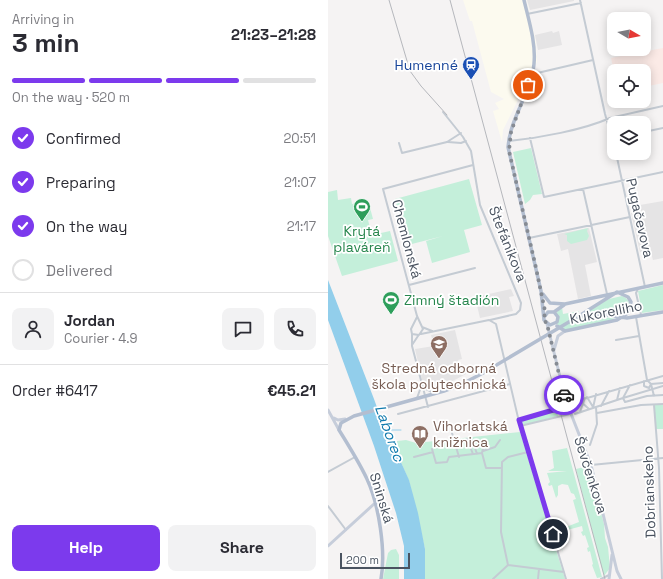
<!DOCTYPE html>
<html lang="en">
<head>
<meta charset="utf-8">
<style>
	:root { --surface:#fff; --page:#f2f2f3; --text:#2b2b33; --muted:#7c7c81; --line:#e1e1e2; --accent:#7c3aed }
	body { margin:0; font-family:"Space Grotesk",sans-serif; background:var(--page); color:var(--text); height:100vh; display:flex; flex-direction:column; font-size:15px; white-space:nowrap }
	* { box-sizing:border-box; margin:0 }
	p { font-size:13px; color:var(--muted) }
	.icon { flex:none; width:22px; height:22px; fill:none; stroke:currentColor; stroke-width:2; stroke-linecap:round; stroke-linejoin:round }
	.map { position:relative; flex:1; overflow:hidden }
	.details { display:flex; flex-direction:column; background:var(--surface); width:328px }
	.details>* { flex:none }
	.needle { width:26px; rotate:100deg }
	.buttons { position:absolute; left:279px; top:12px; display:grid; gap:8px }
	.buttons a { display:grid; place-items:center; width:44px; height:44px; border-radius:8px; background:var(--surface); box-shadow:0 2px 10px #0003; font-size:20px }
	.scale { position:absolute; left:12px; bottom:10px; width:70px; box-sizing:border-box; padding-left:4px; border:2px solid #4a5360; border-top:0; font-size:11px; line-height:14px; white-space:nowrap; color:#4a5360; -webkit-text-stroke:3px #fff; paint-order:stroke }
	.pin { position:absolute; display:grid; place-items:center; width:34px; height:34px; color:#fff; margin:-17px; border:2px solid #fff; border-radius:50%; box-shadow:0 1px 4px #0007 }
	.courier { position:absolute; display:grid; place-items:center; width:40px; height:40px; margin:-20px; border:3px solid #7c3aed; border-radius:50%; background:#fff; color:#222; box-shadow:0 1px 5px #0007 }
	.headline em { font-style:normal; font-weight:700 }
	.headline div { display:flex; flex-direction:column-reverse }
	.headline { display:flex; align-items:center; justify-content:space-between; height:68px; padding:0 12px }
	h1 { font-size:26px; font-weight:700; line-height:30px }
	.bar { display:grid; grid-template-columns:repeat(4,1fr); gap:6px 4px; align-content:center; height:48px; padding:0 12px }
	.bar i { height:5px; border-radius:3px; background:var(--line) }
	.bar .current { background:var(--accent) }
	.bar p { grid-column:span 4 }
	.line { display:flex; align-items:center; gap:10px; padding:0 12px; border-top:1px solid var(--line) }
	.line div { flex:1 }
	.round { display:grid; place-items:center; flex:none; width:42px; height:42px; border-radius:8px; background:var(--page) }
	ol { padding:0 12px; list-style:none }
	li { display:flex; align-items:center; gap:12px; height:44px }
	li p { margin-inline-start:auto }
	li .icon { padding:4px; border-radius:50%; background:var(--accent); color:#fff; stroke-width:4 }
	li:last-child { color:var(--muted) }
	li i { width:22px; height:22px; border:2px solid var(--line); border-radius:50% }
	.button { display:flex; gap:8px; margin-top:auto; padding:8px 12px }
	.button a { flex:1; height:46px; border-radius:8px; background:var(--accent); color:#fff; font-size:16px; font-weight:700; line-height:46px; text-align:center }
	.button a+a { background:var(--page); color:var(--text) }
	main { display:flex; flex:1; min-height:0 }
	.map>svg:first-child { display:block }
	.commercial { fill:#fcfaef }
	.education { fill:#e5e4e5 }
	.medical { fill:#fbeae6 }
	.green { fill:#c4efda }
	.water { fill:#92ceeb }
	.lines { fill:none; stroke-linecap:round; stroke-linejoin:round }
	.stream { stroke:#92ceeb; stroke-width:1 }
	.street { stroke:#c4cbd3; stroke-width:2 }
	.secondary { stroke:#c6cdda; stroke-width:3 }
	.primary { stroke:#b3bed0; stroke-width:3.5 }
	.rail { stroke:#b5b7bc; stroke-width:1 }
	.primary-bridge { stroke:#b3bed0; stroke-width:3.5 }
	.done { stroke:#868b93; stroke-width:4; stroke-dasharray:0 7.2 }
	.route { stroke:#7c3aed; stroke-width:5 }
	.labels { text-anchor:middle; dominant-baseline:central; stroke-width:3.5; stroke-linejoin:round; paint-order:stroke }
	.transit-label { font-size:14px; fill:#164399; stroke:#fff; text-anchor:end }
	.street-label { font-size:14px; fill:#4a5360; stroke:#fff }
	.leisure-label { font-size:14px; fill:#27864d; stroke:#fff }
	.education-label { font-size:14px; fill:#785e54; stroke:#fff }
	.water-label { font-size:15px; font-style:italic; fill:#107aad; stroke:#fff }
</style>
</head>
<body>
<main>
<section class="details">
<div class="headline"><div><h1>3 min</h1><p>Arriving in</p></div><em>21:23–21:28</em></div>
<div class="bar"><i class="current"></i><i class="current"></i><i class="current"></i><i></i><p>On the way · 520 m</p></div>
<ol>
<li><svg class="icon" aria-label="check" viewBox="0 0 24 24"><path d="M5 12l5 5 9-10"/></svg>Confirmed<p>20:51</p></li>
<li><svg class="icon" aria-label="check" viewBox="0 0 24 24"><path d="M5 12l5 5 9-10"/></svg>Preparing<p>21:07</p></li>
<li><svg class="icon" aria-label="check" viewBox="0 0 24 24"><path d="M5 12l5 5 9-10"/></svg>On the way<p>21:17</p></li>
<li><i></i>Delivered</li>
</ol>
<div class="line" style="height:72px"><a class="round"><svg class="icon" aria-label="person" viewBox="0 0 24 24"><circle cx="12" cy="8" r="4"/><path d="M4 21q1-7 8-7t8 7"/></svg></a><div><b>Jordan</b><p>Courier · 4.9</p></div><a class="round"><svg class="icon" aria-label="chat" viewBox="0 0 24 24"><path d="M4 5h16v11H9l-5 4z"/></svg></a><a class="round"><svg class="icon" aria-label="phone" viewBox="0 0 24 24"><path d="M5 4h4l2 5-3 2q2 4 5 5l2-3 5 2v4C11 20 4 13 5 4z"/></svg></a></div>
<div class="line" style="height:52px"><div>Order #6417</div><b>€45.21</b></div>
<div class="button"><a>Help</a><a>Share</a></div>
</section>
<div class="map">
<svg width="335" height="579" viewBox="0 0 335 579">
	<rect width="100%" height="100%" fill="#f5f3f3"/>
	<path class="commercial" d="M 135,0 L 198,0 L 208,42 L 209,62 L 175,130 L 174,142 L 165,111 L 171,109 L 167,103 L 176,99 L 163,92 L 144,21 L 142,21 Z"/>
	<path class="education" d="M 199,0 L 246,0 L 246,1 L 202,10 Z
		M 224,31 L 225,33 L 231,31 L 234,45 L 210,50 L 207,35 Z
		M 335,201 L 335,258 L 325,260 L 323,253 L 315,256 L 314,254 L 323,252 L 323,250 L 312,252 L 303,213 L 313,211 L 312,205 Z
		M 261,228 L 269,262 L 257,265 L 263,296 L 250,299 L 240,249 L 233,251 L 229,234 Z
		M 183,289 L 186,296 L 181,297 L 185,311 L 152,318 L 147,297 Z
		M 127,330 L 134,359 L 130,360 L 131,363 L 133,372 L 137,372 L 138,374 L 117,385 L 103,389 L 99,388 L 95,384 L 87,349 L 106,346 L 103,335 Z"/>
	<path class="medical" d="M 335,48 L 335,83 L 316,87 L 316,71 L 286,71 L 286,94 L 282,72 L 286,71 L 283,58 Z"/>
	<path class="green" d="M 203,148 L 214,194 L 205,195 L 202,200 L 197,204 L 185,152 Z
		M 141,179 L 154,225 L 136,230 L 142,252 L 104,263 L 98,241 L 115,236 L 80,245 L 67,199 Z
		M 9,190 L 10,200 L 23,198 L 24,204 L 40,200 L 45,219 L 40,220 L 44,235 L 62,231 L 70,261 L 14,276 L 0,236 L 0,192 Z
		M 260,228 L 259,231 L 261,236 L 259,240 L 243,244 L 239,241 L 239,235 L 236,234 Z
		M 335,285 L 335,310 L 314,313 L 310,291 Z
		M 294,296 L 298,298 L 301,302 L 299,311 L 296,314 L 267,313 L 254,314 L 281,299 Z
		M 234,307 L 235,314 L 251,311 L 250,313 L 252,319 L 270,316 L 288,319 L 237,330 L 229,324 L 228,313 Z
		M 335,404 L 335,429 L 328,429 L 326,405 Z
		M 229,411 L 230,416 L 195,425 L 193,423 L 194,420 Z
		M 192,432 L 237,579 L 97,579 L 97,549 L 81,481 L 72,460 L 65,453 L 61,442 L 78,440 L 88,443 Z
		M 239,448 L 274,577 L 269,578 L 264,565 L 265,564 L 262,551 L 260,552 L 259,548 L 261,547 L 257,535 L 255,536 L 253,532 L 255,531 L 254,526 L 232,532 L 231,535 L 235,553 L 227,527 L 237,524 L 238,527 L 251,522 L 245,500 L 248,499 L 246,494 L 243,493 L 240,485 L 234,484 L 230,486 L 230,495 L 228,498 L 224,485 L 221,486 L 220,484 L 222,482 L 219,473 L 239,471 L 220,471 L 226,468 L 224,451 Z
		M 260,466 L 276,524 L 277,538 L 280,547 L 282,568 L 276,576 L 248,469 Z
		M 68,549 L 71,555 L 71,579 L 55,579 L 60,553 L 63,550 Z"/>
	<path class="water" d="M 0,280 L 46,399 L 65,452 L 72,460 L 81,480 L 90,513 L 97,549 L 97,579 L 76,579 L 76,546 L 68,513 L 46,446 L 0,320 Z"/>
	<g class="lines">
		<path class="stream" d="M 57,430 L 73,430"/>
		<path class="street" d="M 252,0 L 277,114 L 286,146
			M 199,14 L 253,3
			M 205,74 L 265,60
			M 203,83 L 212,73
			M 115,112 L 135,137 L 143,151 L 152,205 L 193,303 L 192,310 L 188,314 L 162,320
			M 316,132 L 335,128
			M 202,138 L 216,197 L 335,172
			M 181,141 C 211,138 255,130 282,118 L 335,106
			M 120,142 L 133,143 L 138,141
			M 71,143 L 74,153 L 119,142 L 133,133
			M 288,153 L 317,287
			M 255,189 L 279,294
			M 201,238 L 302,217
			M 81,285 L 147,268
			M 310,289 L 308,293 L 313,315
			M 89,317 L 83,329 L 84,334 L 84,346 L 100,407
			M 308,317 L 319,380 L 323,384 L 321,388 L 316,386 L 316,381
			M 94,327 L 104,331
			M 84,334 L 91,335 L 95,329 L 89,316 L 55,189 L 145,165
			M 93,334 L 161,320 L 168,324 L 192,426 L 238,579
			M 288,340 L 311,336
			M 84,345 L 90,336
			M 94,387 L 106,393
			M 326,396 L 323,384 L 335,383
			M 259,397 L 265,407
			M 89,398 L 93,387
			M 295,398 L 335,386
			M 295,398 L 302,385
			M 251,400 L 261,409
			M 289,400 L 292,388
			M 242,403 L 335,376
			M 326,405 L 331,468 L 334,579
			M 273,406 L 281,391
			M 265,408 L 268,394
			M 252,412 L 257,398
			M 269,413 L 313,405 L 335,404
			M 70,414 L 182,384
			M 247,414 L 295,398 L 297,402 L 319,396 L 335,395
			M 191,420 L 239,406
			M 192,426 L 242,414
			M 124,433 L 131,457
			M 139,439 L 145,454
			M 262,445 L 269,424 L 268,407
			M 104,449 L 108,463 L 119,462 L 121,457 L 154,453 L 158,468 L 173,468
			M 155,451 L 167,447 L 172,440
			M 149,454 L 147,448 L 151,445 L 155,448 L 154,453
			M 86,457 L 105,452
			M 263,465 L 335,458
			M 0,472 L 27,457
			M 0,506 L 18,530
			M 180,565 L 173,532 L 174,462 L 180,457 L 200,452
			M 165,579 L 180,565 L 236,572
			M 210,579 L 211,569
			M 273,579 L 281,575"/>
		<path class="secondary" d="M 219,324 L 238,401 L 263,465 L 289,571 L 293,579
			M 226,350 L 230,336 L 237,331
			M 0,410 L 11,430
			M 6,418 L 10,420 L 17,419
			M 0,546 L 46,504
			M 281,579 L 284,555"/>
		<path class="primary" d="M 196,0 C 201,21 208,43 206,64 C 203,93 182,118 180,147 L 213,291 L 216,320 L 222,325 L 229,322 L 230,317 L 226,312 L 220,312 L 217,316
			M 215,294 L 222,303 L 237,304 L 335,283
			M 226,312 L 236,305
			M 252,316 L 272,314 L 299,318 L 335,312
			M 229,326 L 237,331 L 289,320 L 300,313 L 303,302 L 300,297 L 289,292 L 251,316
			M 53,579 C 58,551 51,505 39,479 C 31,462 21,446 11,430 L 13,423 L 26,416 L 116,391 L 134,384 L 155,373"/>
		<path class="rail" d="M 61,0 L 82,71 L 93,86 L 119,115
			M 122,0 L 277,579"/>
		<path class="primary-bridge" d="M 155,373 L 251,316"/>
	</g>
	<g class="lines">
		<path class="done" d="M 200,85 L 183,132 L 181,151 L 208,268 L 217,311 L 216,320 L 219,324 L 236,395"/>
		<path class="route" d="M 225,534 L 191,420 L 239,406 L 236,395"/>
	</g>
	<defs>
		<symbol id="station-pin" viewBox="-11 -11 22 30"><path d="M0 17L-7.5 6A9.5 9.5 0 1 1 7.5 6Z" fill="#1a4fb4" stroke="#fff"/><path d="M-3-6H3Q5-6 5-4V2Q5 4 3 4L4.5 6H3L1.5 4h-3L-3 6H-4.5L-3 4Q-5 4-5 2V-4Q-5-6-3-6ZM-3.5-4v3h7v-3ZM-3.5 1v1.5H-2V1ZM2 1v1.5H3.5V1Z" fill="#fff"/></symbol>
		<symbol id="stadium-pin" viewBox="-11 -11 22 30"><path d="M0 17L-7.5 6A9.5 9.5 0 1 1 7.5 6Z" fill="#2e9e5b" stroke="#fff"/><path d="M0-5a6.5 5 0 1 0 0 10a6.5 5 0 1 0 0-10ZM-3.5-1.8h7v3.6h-7Z" fill="#fff"/></symbol>
		<symbol id="school-pin" viewBox="-11 -11 22 30"><path d="M0 17L-7.5 6A9.5 9.5 0 1 1 7.5 6Z" fill="#8d6e63" stroke="#fff"/><path d="M0-5L7-2L0 1L-7-2ZM-4 1L0 2.5L4 1V4Q0 6-4 4Z" fill="#fff"/></symbol>
		<symbol id="library-pin" viewBox="-11 -11 22 30"><path d="M0 17L-7.5 6A9.5 9.5 0 1 1 7.5 6Z" fill="#8d6e63" stroke="#fff"/><path d="M-6-4Q-3-5.5-.7-3.5V5Q-3 3-6 4ZM6-4Q3-5.5 .7-3.5V5Q3 3 6 4Z" fill="#fff"/></symbol>
	</defs>
	<g fill-rule="evenodd">
		<use href="#station-pin" x="133" y="55" width="20" height="27"/>
		<use href="#stadium-pin" x="24" y="197" width="20" height="27"/>
		<use href="#stadium-pin" x="53" y="290" width="20" height="27"/>
		<use href="#school-pin" x="101" y="334" width="20" height="27"/>
		<use href="#library-pin" x="82" y="424" width="20" height="27"/>
	</g>
	<g class="labels">
		<g class="transit-label">
			<text x="130" y="65">Humenné</text>
		</g>
		<g class="street-label">
			<text transform="translate(312 218) rotate(77)">Pugačevova</text>
			<text transform="translate(79 239) rotate(75)">Chemlonská</text>
			<text transform="translate(180 244) rotate(68)">Štefánikova</text>
			<text transform="translate(278 312) rotate(-11)">Kukorelliho</text>
			<text transform="translate(263 475) rotate(72)">Ševčenkova</text>
			<text transform="translate(321 492) rotate(-92)">Dobrianskeho</text>
			<text transform="translate(54 498) rotate(73)">Sninská</text>
		</g>
		<g class="leisure-label">
			<text x="34" y="231">Krytá<tspan x="34" dy="16">plaváreň</tspan></text>
			<text x="76" y="300" text-anchor="start">Zimný štadión</text>
		</g>
		<g class="education-label">
			<text x="111" y="368">Stredná odborná<tspan x="111" dy="16">škola polytechnická</tspan></text>
			<text x="105" y="426" text-anchor="start">Vihorlatská<tspan x="105" dy="16">knižnica</tspan></text>
		</g>
		<g class="water-label">
			<text transform="translate(62 433) rotate(70)">Laborec</text>
		</g>
	</g>
</svg>
<div class="buttons">
<a><svg class="needle" viewBox="-14 -14 28 28"><path d="M0-13l5 13h-10z" fill="#e53935"/><path d="M0 13l5-13h-10z" fill="#7c7c81"/></svg></a>
<a><svg class="icon" aria-label="locate" viewBox="0 0 24 24"><circle cx="12" cy="12" r="6"/><path d="M12 2v4M12 18v4M2 12h4M18 12h4"/></svg></a>
<a><svg class="icon" aria-label="layers" viewBox="0 0 24 24"><path d="M12 4l9 5-9 5-9-5zM3 14l9 5 9-5"/></svg></a>
</div>
<div class="scale">200 m</div>
<div class="pin" style="left:200px;top:85px;background:#ea580c"><svg class="icon" aria-label="bag" viewBox="0 0 24 24"><path d="M5 8h14l-1 12H6zM9 8a3 3 0 0 1 6 0"/></svg></div>
<div class="pin" style="left:225px;top:534px;background:#1f2937"><svg class="icon" aria-label="home" viewBox="0 0 24 24"><path d="M3 11l9-7 9 7M6 9v11h12V9"/></svg></div>
<div class="courier" style="left:236px;top:395px"><svg class="icon" aria-label="car" viewBox="0 0 24 24"><path d="M5 17H2v-5l4-1 3-4h7l3 4 3 1v5h-3M9 17h6M6 11h13"/><circle cx="7" cy="17" r="2"/><circle cx="17" cy="17" r="2"/></svg></div>
</div>
</main>
</body>
</html>
